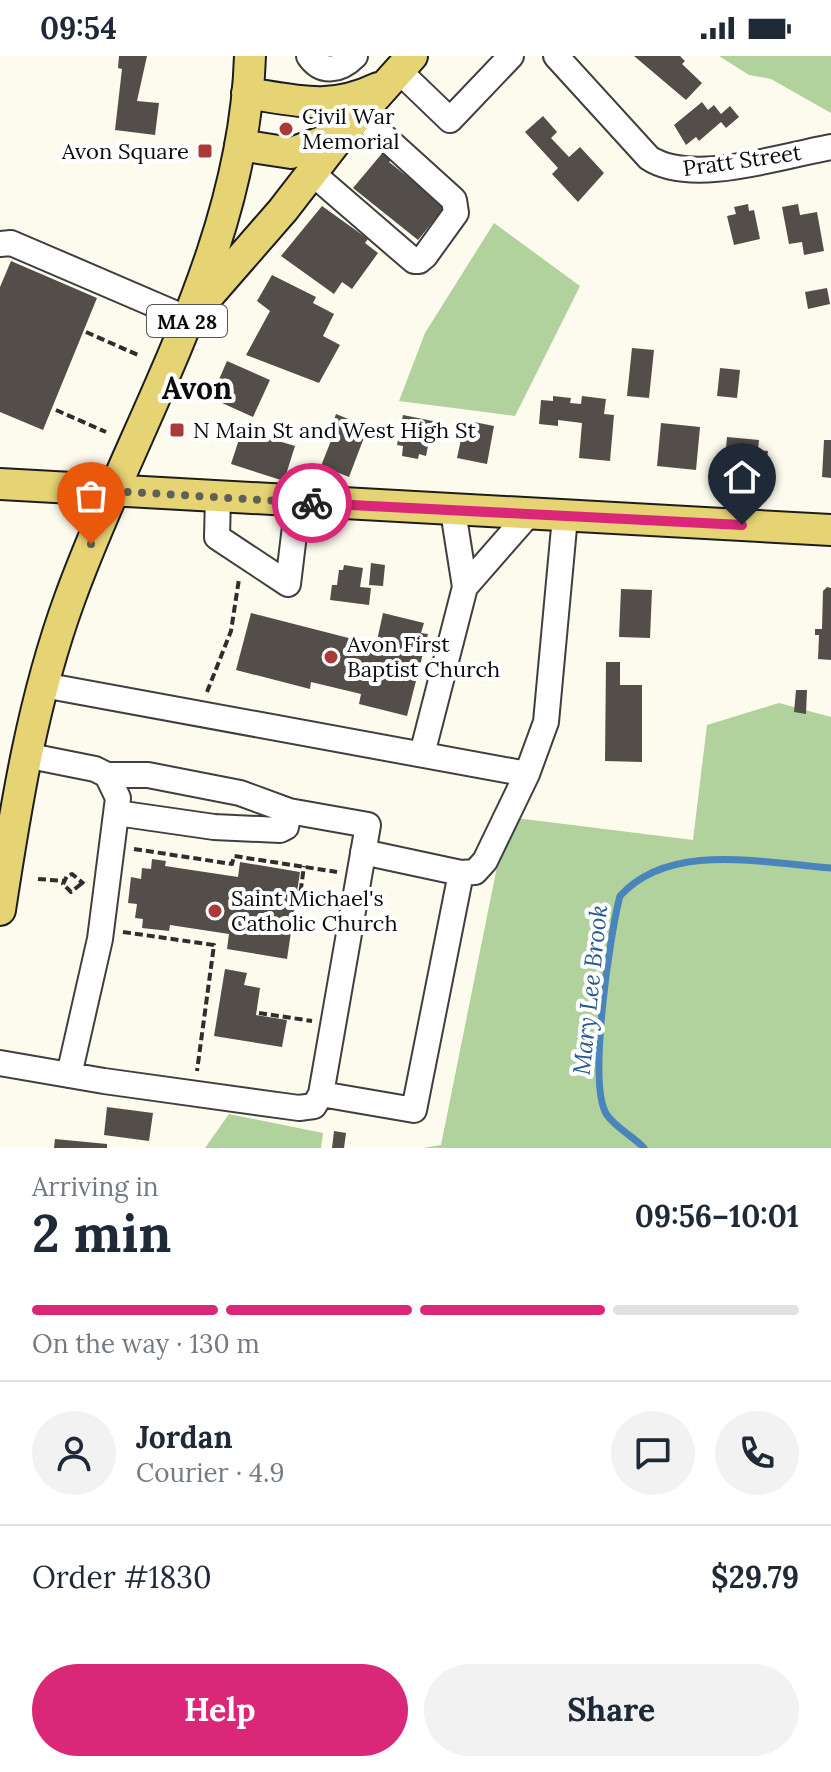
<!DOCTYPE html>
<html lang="en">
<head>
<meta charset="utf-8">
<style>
	:root { --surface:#fff; --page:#f2f2f3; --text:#1f2937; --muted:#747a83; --line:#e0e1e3; --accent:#db2777 }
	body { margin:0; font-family:Lora,serif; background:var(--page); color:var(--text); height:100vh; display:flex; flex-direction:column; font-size:30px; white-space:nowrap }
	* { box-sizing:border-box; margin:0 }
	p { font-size:26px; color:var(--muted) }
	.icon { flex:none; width:44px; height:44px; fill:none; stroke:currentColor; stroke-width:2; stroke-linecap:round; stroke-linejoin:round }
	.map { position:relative; height:1092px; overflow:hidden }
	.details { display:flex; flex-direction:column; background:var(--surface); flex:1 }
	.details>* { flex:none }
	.pin { position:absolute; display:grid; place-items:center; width:68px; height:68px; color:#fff; margin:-82px -34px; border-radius:50% 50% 50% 0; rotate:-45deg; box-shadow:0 0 8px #0007 }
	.pin .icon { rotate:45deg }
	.courier { position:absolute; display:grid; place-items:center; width:80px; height:80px; margin:-40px; border:6px solid #db2777; border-radius:50%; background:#fff; color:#222; box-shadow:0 2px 10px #0007 }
	.head em { font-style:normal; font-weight:700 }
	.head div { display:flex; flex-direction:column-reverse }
	.head { display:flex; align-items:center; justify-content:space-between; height:136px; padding:0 32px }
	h1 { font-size:52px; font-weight:700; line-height:60px }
	.bar { display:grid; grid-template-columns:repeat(4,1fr); gap:12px 8px; align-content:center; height:96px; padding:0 32px }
	.bar i { height:10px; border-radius:6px; background:var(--line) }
	.bar .active { background:var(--accent) }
	.bar p { grid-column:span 4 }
	.line { display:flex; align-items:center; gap:20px; padding:0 32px; border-top:2px solid var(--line) }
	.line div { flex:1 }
	.round { display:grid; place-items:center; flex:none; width:84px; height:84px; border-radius:42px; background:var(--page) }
	.primary-button { display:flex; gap:16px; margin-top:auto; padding:16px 32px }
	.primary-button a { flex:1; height:92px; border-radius:48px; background:var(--accent); color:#fff; font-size:32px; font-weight:700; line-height:92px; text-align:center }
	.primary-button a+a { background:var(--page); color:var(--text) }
	.status { display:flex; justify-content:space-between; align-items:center; height:56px; padding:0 40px; background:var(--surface); direction:ltr }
	.status svg { height:22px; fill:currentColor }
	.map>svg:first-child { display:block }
	.forest { fill:#b1d19d }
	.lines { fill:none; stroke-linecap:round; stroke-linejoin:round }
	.stream { stroke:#4985bb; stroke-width:7 }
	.building { fill:#534e4a }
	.minor-casing { stroke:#3f3f3f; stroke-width:28 }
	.major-casing { stroke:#1d1d1d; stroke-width:34 }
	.path { stroke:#2e2e2e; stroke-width:4; stroke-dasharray:8 4; stroke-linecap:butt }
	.minor { stroke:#fff; stroke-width:24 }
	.major { stroke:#e6d374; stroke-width:30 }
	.done { stroke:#60605b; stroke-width:8; stroke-dasharray:0 14.4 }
	.route { stroke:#db2777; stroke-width:10 }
	.poi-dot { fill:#aa3a37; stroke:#fff; stroke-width:3 }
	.labels { text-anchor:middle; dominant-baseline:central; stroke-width:8; stroke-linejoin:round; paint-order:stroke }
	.shield { fill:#fff; stroke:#555; stroke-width:2 }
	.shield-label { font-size:20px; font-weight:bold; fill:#0c0c0c }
	.poi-label { font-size:22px; fill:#0c0c0c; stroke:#fff; text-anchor:start }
	.street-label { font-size:22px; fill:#0c0c0c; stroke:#fff }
	.water-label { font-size:24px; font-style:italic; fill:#26598d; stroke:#fff }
	.district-label { font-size:30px; font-weight:bold; fill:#0c0c0c; stroke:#fff }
</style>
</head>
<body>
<div class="status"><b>09:54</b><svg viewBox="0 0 49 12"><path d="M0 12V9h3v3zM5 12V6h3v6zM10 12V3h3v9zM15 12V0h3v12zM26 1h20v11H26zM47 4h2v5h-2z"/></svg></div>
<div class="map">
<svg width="831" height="1092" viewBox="0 0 831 1092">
	<rect width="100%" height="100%" fill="#fdfbee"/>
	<path class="forest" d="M 719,0 L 831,0 L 831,57 L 771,23 L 749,19 Z
		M 494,167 L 580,230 L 515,360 L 399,345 L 425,277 Z
		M 779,647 L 831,661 L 831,1092 L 423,1092 L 441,1089 L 507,761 L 693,784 L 707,669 Z
		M 229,1058 L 323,1077 L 321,1092 L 205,1092 Z"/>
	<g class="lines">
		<path class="stream" d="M 644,1092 C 633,1080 616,1072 607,1059 C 587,1031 610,877 620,840 C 670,785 763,807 831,812"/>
	</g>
	<path class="building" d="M 119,0 L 147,0 L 137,45 L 159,47 L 155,79 L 115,74 L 122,13 L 118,12 Z
		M 634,0 L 680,0 L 685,5 L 682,8 L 702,27 L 686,44 Z
		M 702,46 L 708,54 L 714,49 L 721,58 L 730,50 L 739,61 L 726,72 L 721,66 L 699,85 L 696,81 L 686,89 L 674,69 Z
		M 543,60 L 557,76 L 551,82 L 569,101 L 580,91 L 604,117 L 578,146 L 552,118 L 558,112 L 525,76 Z
		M 384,95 L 393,102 L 389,106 L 432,140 L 448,147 L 418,184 L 353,132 Z
		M 748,148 L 749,155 L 754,154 L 760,183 L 734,189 L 727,160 L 736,158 L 734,151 Z
		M 798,148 L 800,159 L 817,156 L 824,195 L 804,199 L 802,186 L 789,188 L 782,151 Z
		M 322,150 L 368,183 L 365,187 L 378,197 L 352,233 L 342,226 L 334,238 L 281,200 Z
		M 11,205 L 97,242 L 43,374 L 0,356 L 0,231 Z
		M 272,219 L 316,241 L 313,247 L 334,258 L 323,280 L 340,289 L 319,327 L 246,299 L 270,255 L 257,245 Z
		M 827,232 L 830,248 L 808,253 L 805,236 Z
		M 632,292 L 654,294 L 649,342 L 627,340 Z
		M 227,305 L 270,324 L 253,361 L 211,342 Z
		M 720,312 L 740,314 L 737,342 L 717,340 Z
		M 553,340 L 571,342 L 570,347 L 581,348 L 582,340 L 606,343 L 604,358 L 614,359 L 610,405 L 579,402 L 582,367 L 558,364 L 558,370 L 539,368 L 541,344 L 553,345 Z
		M 336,358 L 368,371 L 349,421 L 321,410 L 334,377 L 330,375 Z
		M 403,359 L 433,365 L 426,400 L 419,398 L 418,403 L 402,400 L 403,390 L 397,389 Z
		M 469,365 L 494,370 L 487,408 L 457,402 L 463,374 L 467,375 Z
		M 661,367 L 700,371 L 696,414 L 657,410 Z
		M 242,374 L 295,390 L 284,425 L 231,408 Z
		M 727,381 L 759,384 L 758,394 L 768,395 L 766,409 L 757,408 L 756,416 L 724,413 Z
		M 824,384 L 831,384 L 831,422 L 822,421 Z
		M 371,507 L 385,509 L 383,530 L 369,529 Z
		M 344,509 L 363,512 L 360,531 L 371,532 L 369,549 L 330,544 L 332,529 L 337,529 L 339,514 L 343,514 Z
		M 827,531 L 831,532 L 831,604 L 818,603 L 819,579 L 815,579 L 815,573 L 822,573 L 823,535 Z
		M 621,533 L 652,534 L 650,582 L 619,581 Z
		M 251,557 L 376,589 L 383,557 L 424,567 L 421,577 L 428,578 L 407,660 L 359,648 L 361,638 L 311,626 L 310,633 L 236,614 Z
		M 606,606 L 620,606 L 620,629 L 642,629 L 642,706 L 605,705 Z
		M 796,634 L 807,634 L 806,658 L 794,656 Z
		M 152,803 L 166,805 L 165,810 L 238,821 L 240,806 L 300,816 L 287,903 L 227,893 L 229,878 L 170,869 L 169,875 L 142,872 L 143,863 L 135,862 L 137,848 L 128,847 L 131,821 L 141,823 L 142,812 L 151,813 Z
		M 225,913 L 247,917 L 244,929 L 260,932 L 256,959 L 287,964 L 282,991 L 214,980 Z
		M 107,1051 L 153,1057 L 149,1085 L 104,1079 Z
		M 334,1075 L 346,1077 L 344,1092 L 332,1092 Z
		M 55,1083 L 107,1088 L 107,1092 L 54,1092 Z"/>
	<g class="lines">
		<defs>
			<path id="minor" d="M 309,0 C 322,19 341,14 355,0
				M 556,0 L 649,102 C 692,130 781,100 831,91
				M 398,14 L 450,64 L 511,0
				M 312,117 L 414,205 L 419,205 L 425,200 L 456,157 L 454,144 L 359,58
				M 0,188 L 11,187 L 188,263
				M 218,441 L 217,481 L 288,528 L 298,446
				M 465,531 L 528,459
				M 43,629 L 527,718
				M 422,698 L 465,531 L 453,455
				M 25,699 L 95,713 L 107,719 L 118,742 L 100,883 L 69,1019
				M 117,757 L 214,771 L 280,774 L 286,771 L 289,755
				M 461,817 L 475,816 L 485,805 L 527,718 L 546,666 L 565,461
				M 0,1007 L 104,1025 L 299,1052 L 314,1050 L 321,1038 L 368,769 L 289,755 L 240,737 L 148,719 L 107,719
				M 321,1038 L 414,1054 L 461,817 L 363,796"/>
			<path id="major" d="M 247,37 C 298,45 330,55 378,32
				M 240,89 L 291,97 L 341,79 L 412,0
				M 202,247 L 283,154 L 341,79
				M 0,428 L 831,474
				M 0,854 C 16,749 33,643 70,542 C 135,363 244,196 250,0"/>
		</defs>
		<use href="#minor" class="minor-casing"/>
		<use href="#major" class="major-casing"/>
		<path class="path" d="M 86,276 L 138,299
			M 56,354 L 106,376
			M 207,636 L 231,575 L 239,523
			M 134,793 L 232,808 L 234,800 L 337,816
			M 38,823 L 64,825
			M 81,828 L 71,836 L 63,828 L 67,820 L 72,818 L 84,828
			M 299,847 L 304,810
			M 123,876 L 214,889 L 197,1015
			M 259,957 L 312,965"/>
		<use href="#minor" class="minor"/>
		<use href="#major" class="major"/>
	</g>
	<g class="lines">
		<path class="done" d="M 91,488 L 113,435 L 312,447"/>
		<path class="route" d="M 312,447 L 742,469"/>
	</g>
	<g class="poi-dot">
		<circle cx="286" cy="73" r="8"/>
		<rect x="197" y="87" width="16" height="16" rx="4"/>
		<rect x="169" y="366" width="16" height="16" rx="4"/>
		<circle cx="331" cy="601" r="8"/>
		<circle cx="215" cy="855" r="8"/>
	</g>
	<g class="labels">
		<rect class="shield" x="147" y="249" width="80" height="32" rx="6"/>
		<g class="shield-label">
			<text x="187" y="265">MA 28</text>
		</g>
		<g class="poi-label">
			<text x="302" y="60">Civil War<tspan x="302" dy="25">Memorial</tspan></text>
			<text x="189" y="95" text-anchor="end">Avon Square</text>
			<text x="193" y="374">N Main St and West High St</text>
			<text x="347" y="588">Avon First<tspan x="347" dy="25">Baptist Church</tspan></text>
			<text x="231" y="842">Saint Michael's<tspan x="231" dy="25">Catholic Church</tspan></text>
		</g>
		<g class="street-label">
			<text transform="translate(742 104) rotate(-8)">Pratt Street</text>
		</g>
		<g class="water-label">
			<text transform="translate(590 934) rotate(-84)">Mary Lee Brook</text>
		</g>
		<g class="district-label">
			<text x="197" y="332">Avon</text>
		</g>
	</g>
</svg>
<div class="pin" style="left:91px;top:488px;background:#ea580c"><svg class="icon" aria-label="bag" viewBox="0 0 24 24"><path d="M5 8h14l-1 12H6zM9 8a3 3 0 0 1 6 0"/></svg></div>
<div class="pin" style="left:742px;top:469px;background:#1f2937"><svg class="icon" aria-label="home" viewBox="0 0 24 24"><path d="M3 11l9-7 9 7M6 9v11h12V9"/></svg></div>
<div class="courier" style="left:312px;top:447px"><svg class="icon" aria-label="bike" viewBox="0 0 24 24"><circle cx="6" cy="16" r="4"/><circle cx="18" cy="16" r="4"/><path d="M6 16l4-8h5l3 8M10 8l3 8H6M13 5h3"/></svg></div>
</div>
<section class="details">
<div class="head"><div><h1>2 min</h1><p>Arriving in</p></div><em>09:56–10:01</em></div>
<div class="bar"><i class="active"></i><i class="active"></i><i class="active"></i><i></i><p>On the way · 130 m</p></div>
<div class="line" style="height:144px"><a class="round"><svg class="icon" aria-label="person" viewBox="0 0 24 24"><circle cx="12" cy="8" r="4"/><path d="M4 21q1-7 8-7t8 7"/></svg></a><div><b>Jordan</b><p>Courier · 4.9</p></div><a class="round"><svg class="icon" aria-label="chat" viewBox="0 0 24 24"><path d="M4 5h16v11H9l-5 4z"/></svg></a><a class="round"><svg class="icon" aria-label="phone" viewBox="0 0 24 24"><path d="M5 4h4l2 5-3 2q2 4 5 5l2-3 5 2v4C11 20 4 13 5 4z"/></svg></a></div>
<div class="line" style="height:104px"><div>Order #1830</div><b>$29.79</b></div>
<div class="primary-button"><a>Help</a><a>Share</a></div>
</section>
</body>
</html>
